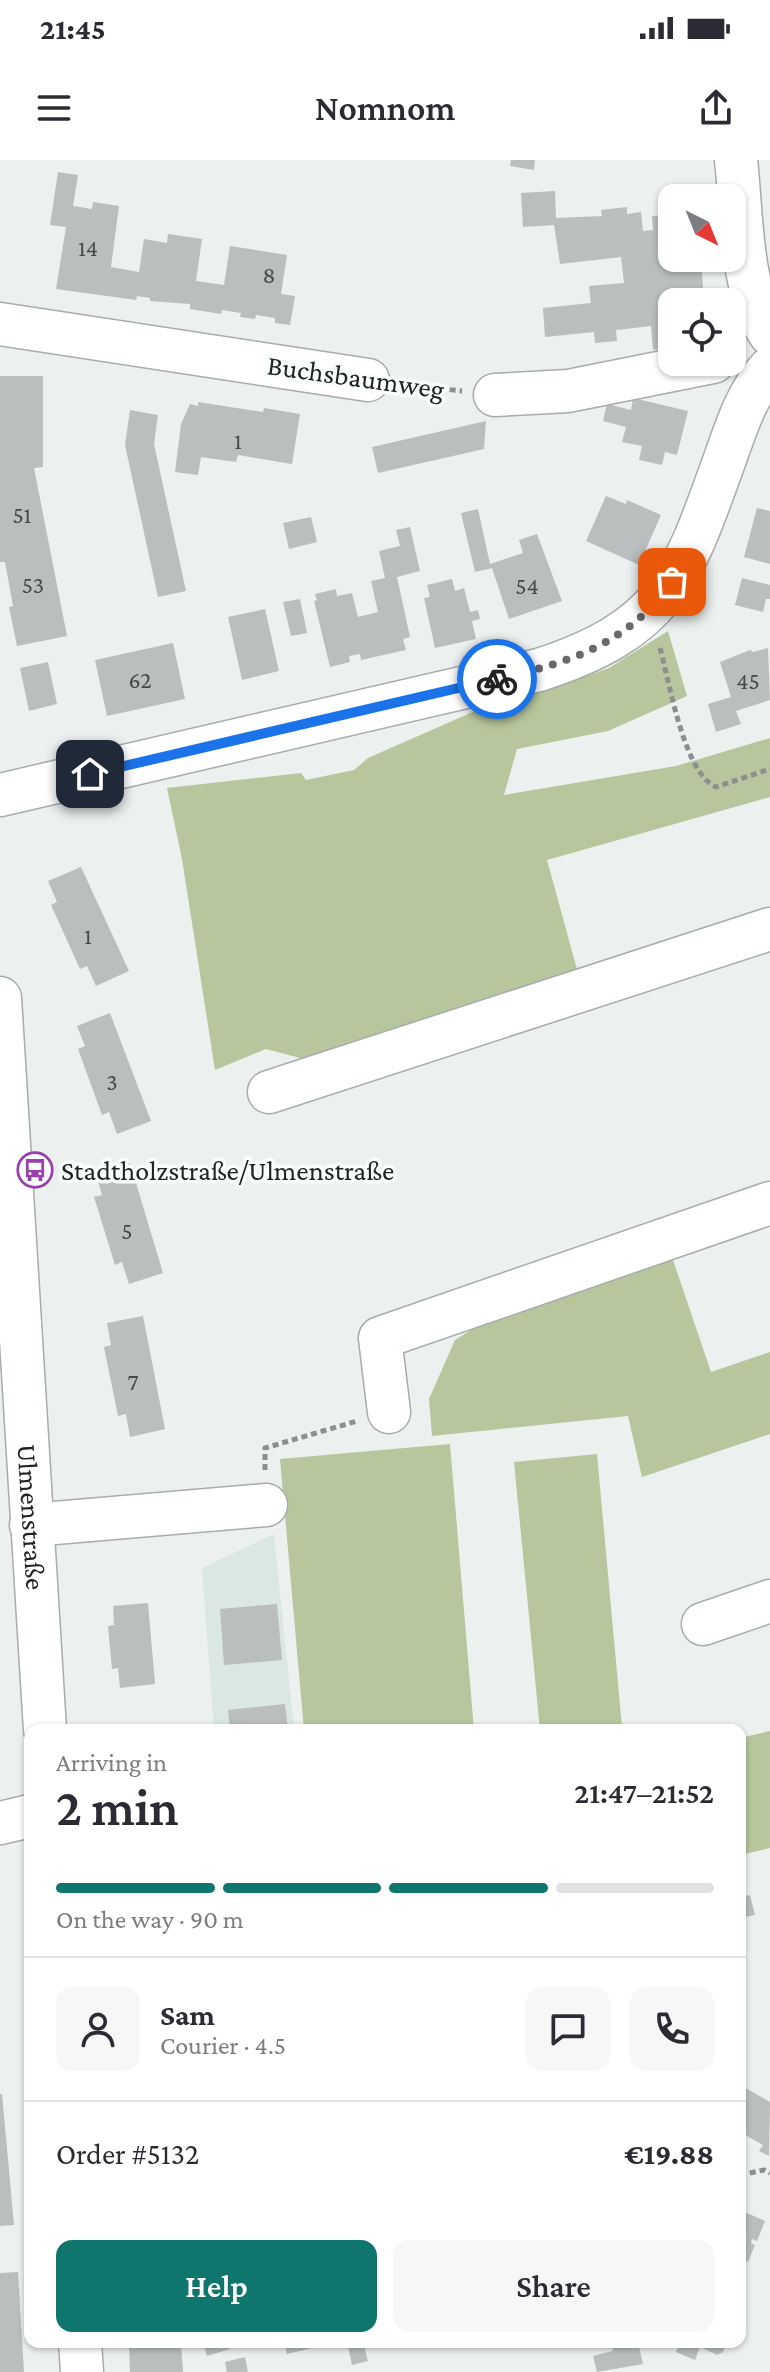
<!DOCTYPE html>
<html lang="en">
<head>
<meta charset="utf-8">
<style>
	:root { --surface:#fff; --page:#f7f7f7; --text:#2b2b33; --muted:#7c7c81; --line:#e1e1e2; --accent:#0f766e }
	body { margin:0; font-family:"Crimson Pro",serif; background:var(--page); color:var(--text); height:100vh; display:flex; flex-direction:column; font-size:30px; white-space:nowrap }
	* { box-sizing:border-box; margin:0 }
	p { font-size:26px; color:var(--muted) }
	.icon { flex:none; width:44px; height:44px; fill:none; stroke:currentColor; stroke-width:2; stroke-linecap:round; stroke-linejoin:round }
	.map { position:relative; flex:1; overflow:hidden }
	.drawer { position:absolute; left:24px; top:1564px; width:722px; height:624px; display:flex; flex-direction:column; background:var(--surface); border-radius:16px; box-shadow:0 2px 6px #0004 }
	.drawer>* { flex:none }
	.needle { width:52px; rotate:137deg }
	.controls { position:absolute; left:658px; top:24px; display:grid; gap:16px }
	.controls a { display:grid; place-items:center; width:88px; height:88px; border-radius:16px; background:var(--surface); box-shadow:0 2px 6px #0004; font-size:40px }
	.pin { position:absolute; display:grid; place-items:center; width:68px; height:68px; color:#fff; margin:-34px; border-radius:16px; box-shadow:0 4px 12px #0006 }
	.courier { position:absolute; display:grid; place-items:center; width:80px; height:80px; margin:-40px; border:6px solid #1a73e8; border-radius:50%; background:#fff; color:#222; box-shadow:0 2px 10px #0007 }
	.summary em { font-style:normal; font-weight:600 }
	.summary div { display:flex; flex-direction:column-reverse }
	.summary { display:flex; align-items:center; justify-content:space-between; height:136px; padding:0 32px }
	h1 { font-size:52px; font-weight:600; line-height:60px }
	.bar { display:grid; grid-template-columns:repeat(4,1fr); gap:12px 8px; align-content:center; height:96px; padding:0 32px }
	.bar i { height:10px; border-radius:6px; background:var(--line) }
	.bar .current { background:var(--accent) }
	.bar p { grid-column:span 4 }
	.line { display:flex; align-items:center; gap:20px; padding:0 32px; border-top:2px solid var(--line) }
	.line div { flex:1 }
	.round { display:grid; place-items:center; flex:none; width:84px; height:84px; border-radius:16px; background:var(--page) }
	.cta { display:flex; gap:16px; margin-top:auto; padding:16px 32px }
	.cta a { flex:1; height:92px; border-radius:16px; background:var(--accent); color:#fff; font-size:32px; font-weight:600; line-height:92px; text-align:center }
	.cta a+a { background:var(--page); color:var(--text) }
	.status { display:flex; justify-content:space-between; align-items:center; height:56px; padding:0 40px; background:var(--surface); direction:ltr }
	.status svg { height:22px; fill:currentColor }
	header { display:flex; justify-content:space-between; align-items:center; height:104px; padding:0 32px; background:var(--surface); font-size:36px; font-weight:600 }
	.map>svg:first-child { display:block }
	.built { fill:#dae7e3 }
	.green { fill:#b7c69c }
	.building { fill:#babebe }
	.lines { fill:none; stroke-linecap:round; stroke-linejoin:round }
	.minor-casing { stroke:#a8acab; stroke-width:45 }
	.path { stroke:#8d8f8f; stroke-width:5; stroke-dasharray:6 4; stroke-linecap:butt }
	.minor { stroke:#fff; stroke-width:42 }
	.done { stroke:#686a6a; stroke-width:8; stroke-dasharray:0 14.4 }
	.route { stroke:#1a73e8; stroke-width:10 }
	.labels { text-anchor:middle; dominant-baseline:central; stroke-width:7; stroke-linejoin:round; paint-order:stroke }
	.number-label { font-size:24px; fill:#474949 }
	.street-label { font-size:28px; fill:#212222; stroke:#fafdfd }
	.poi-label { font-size:28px; fill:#212222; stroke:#fafdfd; text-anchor:start }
</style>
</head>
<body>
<div class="status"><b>21:45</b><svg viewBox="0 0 49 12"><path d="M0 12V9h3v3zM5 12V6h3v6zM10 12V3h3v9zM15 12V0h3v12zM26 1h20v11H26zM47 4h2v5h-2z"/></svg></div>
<header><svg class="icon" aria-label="menu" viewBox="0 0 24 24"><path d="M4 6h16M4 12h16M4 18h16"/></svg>Nomnom<svg class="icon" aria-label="share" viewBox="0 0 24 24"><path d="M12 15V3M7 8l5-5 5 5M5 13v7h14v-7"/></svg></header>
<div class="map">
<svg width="770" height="2212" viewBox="0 0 770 2212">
	<rect width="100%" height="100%" fill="#ecf0ef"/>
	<path class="built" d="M 274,1374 L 294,1570 L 214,1570 L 202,1408 Z"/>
	<path class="green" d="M 668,471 L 687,536 L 608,571 L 517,589 L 504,635 L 676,606 L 770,578 L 770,637 L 547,700 L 578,813 L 315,902 L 266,889 L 215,910 L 182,699 L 167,628 L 301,613 L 306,620 L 354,610 L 368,598 L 484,547 L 545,531 L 609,508 Z
		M 673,1100 L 711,1212 L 770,1192 L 770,1274 L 642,1317 L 628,1256 L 432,1276 L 429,1239 L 455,1180 L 492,1157 Z
		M 450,1284 L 474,1570 L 304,1570 L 280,1299 Z
		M 597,1294 L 622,1567 L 540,1570 L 514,1302 Z
		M 770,1571 L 770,1688 L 740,1695 L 740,1578 Z"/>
	<path class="building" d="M 511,0 L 535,0 L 534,10 L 510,6 Z
		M 58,12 L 78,15 L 73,46 L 92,49 L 93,42 L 119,46 L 111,107 L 139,112 L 144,79 L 167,83 L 168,74 L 202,79 L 196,121 L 224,125 L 230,86 L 287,95 L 281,134 L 295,136 L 290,165 L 275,163 L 275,158 L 256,155 L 255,159 L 240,157 L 241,153 L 222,150 L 221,154 L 190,149 L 190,144 L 150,141 L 150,138 L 137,136 L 136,140 L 56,129 L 66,67 L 50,65 Z
		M 555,31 L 556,58 L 602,56 L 601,50 L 627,47 L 627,54 L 641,52 L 643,71 L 653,70 L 652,56 L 663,55 L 662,46 L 672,45 L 672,98 L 701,98 L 704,142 L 672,142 L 672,187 L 653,190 L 651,166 L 616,170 L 617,181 L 595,183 L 594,172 L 545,177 L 543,148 L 591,143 L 589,126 L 624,123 L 621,97 L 560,104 L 554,65 L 523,67 L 521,33 Z
		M 0,216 L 43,216 L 43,307 L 34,308 L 67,476 L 17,486 L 9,447 L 13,446 L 5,402 L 0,402 Z
		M 633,238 L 688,251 L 677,295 L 665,292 L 662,305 L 639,300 L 642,286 L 622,282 L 626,267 L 603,261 L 607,244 L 631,250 Z
		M 198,242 L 263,252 L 264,248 L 300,254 L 292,304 L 238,295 L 236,302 L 201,297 L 198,315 L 175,312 L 181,264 L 190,244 L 198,246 Z
		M 130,250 L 158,255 L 154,284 L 186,431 L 158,437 L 125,285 Z
		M 486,261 L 484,289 L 378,313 L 372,287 Z
		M 606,336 L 626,344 L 627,340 L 661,355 L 639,405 L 586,381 Z
		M 757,348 L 770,351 L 770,404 L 744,397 Z
		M 478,349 L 490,404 L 523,393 L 519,380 L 537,374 L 562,441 L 509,459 L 492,408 L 475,412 L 461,353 Z
		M 311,357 L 317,382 L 289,389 L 283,363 Z
		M 410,367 L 420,411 L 397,417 L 410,477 L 403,479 L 406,490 L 361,500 L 360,494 L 349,496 L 350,502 L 330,507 L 314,441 L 317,440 L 315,434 L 336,429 L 337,436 L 352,433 L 358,457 L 378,452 L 371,421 L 385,418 L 379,391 L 400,386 L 396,370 Z
		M 742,418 L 770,425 L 770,439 L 766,439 L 763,452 L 735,445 Z
		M 452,419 L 455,431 L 464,428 L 470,452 L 478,450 L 480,459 L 472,461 L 476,479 L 435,488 L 424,438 L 430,437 L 427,425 Z
		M 300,439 L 307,473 L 291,476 L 283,442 Z
		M 265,449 L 279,511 L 242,520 L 228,457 Z
		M 173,483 L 185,539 L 107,556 L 95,500 Z
		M 768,488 L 770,540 L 736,551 L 741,564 L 716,572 L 708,544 L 731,537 L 720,502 L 750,490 L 753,492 Z
		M 48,502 L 57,544 L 29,551 L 20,508 Z
		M 81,707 L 129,811 L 96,826 L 87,806 L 80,809 L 51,745 L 57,742 L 48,721 Z
		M 110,853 L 151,961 L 117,974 L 109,952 L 102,955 L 78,889 L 85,886 L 77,866 Z
		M 130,1003 L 163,1113 L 129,1124 L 122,1102 L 115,1105 L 94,1037 L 102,1035 L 96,1014 Z
		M 143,1156 L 165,1269 L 130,1277 L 126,1254 L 118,1256 L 104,1187 L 111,1185 L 107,1163 Z
		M 148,1443 L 155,1524 L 120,1528 L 118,1508 L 112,1509 L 108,1466 L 114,1465 L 113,1446 Z
		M 277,1444 L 282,1500 L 224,1505 L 220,1449 Z
		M 285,1544 L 288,1570 L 230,1570 L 228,1550 Z
		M 750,1735 L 755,1755 L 740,1758 L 740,1737 Z
		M 740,1925 L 770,1942 L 769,1996 L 759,1991 L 763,1985 L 740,1972 Z
		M 0,1934 L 2,1934 L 14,2065 L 0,2066 Z
		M 740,2050 L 765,2061 L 757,2081 L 752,2079 L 751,2083 L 755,2085 L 748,2102 L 740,2099 Z
		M 18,2112 L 24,2212 L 0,2212 L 0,2113 Z
		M 157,2182 L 181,2182 L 183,2212 L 130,2212 L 129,2185 Z
		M 203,2182 L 228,2182 L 230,2189 L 207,2196 Z
		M 284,2182 L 333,2182 L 333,2183 L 287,2194 Z
		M 347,2182 L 363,2182 L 368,2201 L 352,2205 Z
		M 613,2182 L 638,2182 L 643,2204 L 597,2212 L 593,2196 L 613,2191 L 611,2183 Z
		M 680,2182 L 727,2182 L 723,2192 L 717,2195 L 700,2187 L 695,2200 L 676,2192 Z
		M 245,2197 L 248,2212 L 227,2212 L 225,2202 Z"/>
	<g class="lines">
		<defs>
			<g id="minor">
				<path d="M 736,0 C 742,52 740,130 770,174"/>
				<path d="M 0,164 L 368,220"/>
				<path d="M 495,235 L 568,231 L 713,202"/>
				<path d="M 0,635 L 539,510 C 669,468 683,415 726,296 C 737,265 747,233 770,208"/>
				<path id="s1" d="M 0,838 L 45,1570"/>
				<path d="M 269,932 L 770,769"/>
				<path d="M 389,1252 L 380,1178 L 770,1043"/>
				<path d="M 31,1365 L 266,1345"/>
				<path d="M 703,1464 L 770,1441"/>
				<path d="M 0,1663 L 30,1656"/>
				<path d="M 80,2182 L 82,2212"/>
			</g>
		</defs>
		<use href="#minor" class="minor-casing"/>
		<path class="path" d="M 400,224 L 462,231
			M 660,488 C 669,520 684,614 716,627 L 770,609
			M 265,1310 L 265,1288 L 357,1261
			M 740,2015 L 764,2010 L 770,2013"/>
		<use href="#minor" class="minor"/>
	</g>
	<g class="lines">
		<path class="done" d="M 497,519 C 569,503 628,484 672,422"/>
		<path class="route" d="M 90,614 L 497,519"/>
	</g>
	<defs>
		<symbol id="bus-ring" viewBox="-11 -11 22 22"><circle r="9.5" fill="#fafdfd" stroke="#9940ac" stroke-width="1.5"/><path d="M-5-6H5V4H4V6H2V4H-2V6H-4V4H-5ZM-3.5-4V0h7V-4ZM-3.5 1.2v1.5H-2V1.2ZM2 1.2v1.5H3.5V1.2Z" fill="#9940ac"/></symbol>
	</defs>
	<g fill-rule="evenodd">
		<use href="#bus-ring" x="15" y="990" width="40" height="40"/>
	</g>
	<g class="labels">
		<g class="number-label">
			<text x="88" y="87">14</text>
			<text x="269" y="114">8</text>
			<text x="238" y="280">1</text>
			<text x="22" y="354">51</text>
			<text x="33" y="424">53</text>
			<text x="527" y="425">54</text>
			<text x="140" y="519">62</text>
			<text x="748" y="520">45</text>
			<text x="88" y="775">1</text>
			<text x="112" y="921">3</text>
			<text x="127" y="1070">5</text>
			<text x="133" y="1221">7</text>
		</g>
		<g class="street-label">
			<text transform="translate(356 217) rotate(8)">Buchsbaumweg</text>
			<text stroke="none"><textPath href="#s1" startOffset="520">Ulmenstraße</textPath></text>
		</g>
		<g class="poi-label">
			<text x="61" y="1010">Stadtholzstraße/Ulmenstraße</text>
		</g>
	</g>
</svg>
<div class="controls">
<a><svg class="needle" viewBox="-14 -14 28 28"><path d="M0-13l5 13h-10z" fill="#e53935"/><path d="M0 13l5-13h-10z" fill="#7c7c81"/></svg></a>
<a><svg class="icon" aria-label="locate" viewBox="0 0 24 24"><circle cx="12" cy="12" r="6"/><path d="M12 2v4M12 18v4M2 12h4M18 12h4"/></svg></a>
</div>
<div class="pin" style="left:672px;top:422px;background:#ea580c"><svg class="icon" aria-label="bag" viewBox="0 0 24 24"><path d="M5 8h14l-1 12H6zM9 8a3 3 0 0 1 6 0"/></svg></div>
<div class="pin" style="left:90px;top:614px;background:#1f2937"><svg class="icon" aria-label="home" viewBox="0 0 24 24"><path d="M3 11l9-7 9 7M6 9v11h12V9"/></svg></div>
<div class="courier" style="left:497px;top:519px"><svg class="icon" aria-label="bike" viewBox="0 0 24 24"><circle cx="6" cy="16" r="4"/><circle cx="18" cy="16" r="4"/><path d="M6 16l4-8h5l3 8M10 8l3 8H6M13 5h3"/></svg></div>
<section class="drawer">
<div class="summary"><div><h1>2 min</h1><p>Arriving in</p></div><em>21:47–21:52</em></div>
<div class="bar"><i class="current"></i><i class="current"></i><i class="current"></i><i></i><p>On the way · 90 m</p></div>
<div class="line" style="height:144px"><a class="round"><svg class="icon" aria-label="person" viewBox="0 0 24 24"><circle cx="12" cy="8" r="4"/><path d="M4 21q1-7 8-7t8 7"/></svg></a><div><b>Sam</b><p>Courier · 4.5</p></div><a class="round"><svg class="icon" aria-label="chat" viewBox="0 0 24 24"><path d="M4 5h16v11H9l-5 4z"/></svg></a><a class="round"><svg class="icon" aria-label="phone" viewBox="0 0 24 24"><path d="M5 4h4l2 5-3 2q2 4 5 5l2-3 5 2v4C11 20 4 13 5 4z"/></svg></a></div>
<div class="line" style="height:104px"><div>Order #5132</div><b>€19.88</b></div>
<div class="cta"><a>Help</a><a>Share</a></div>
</section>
</div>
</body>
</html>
